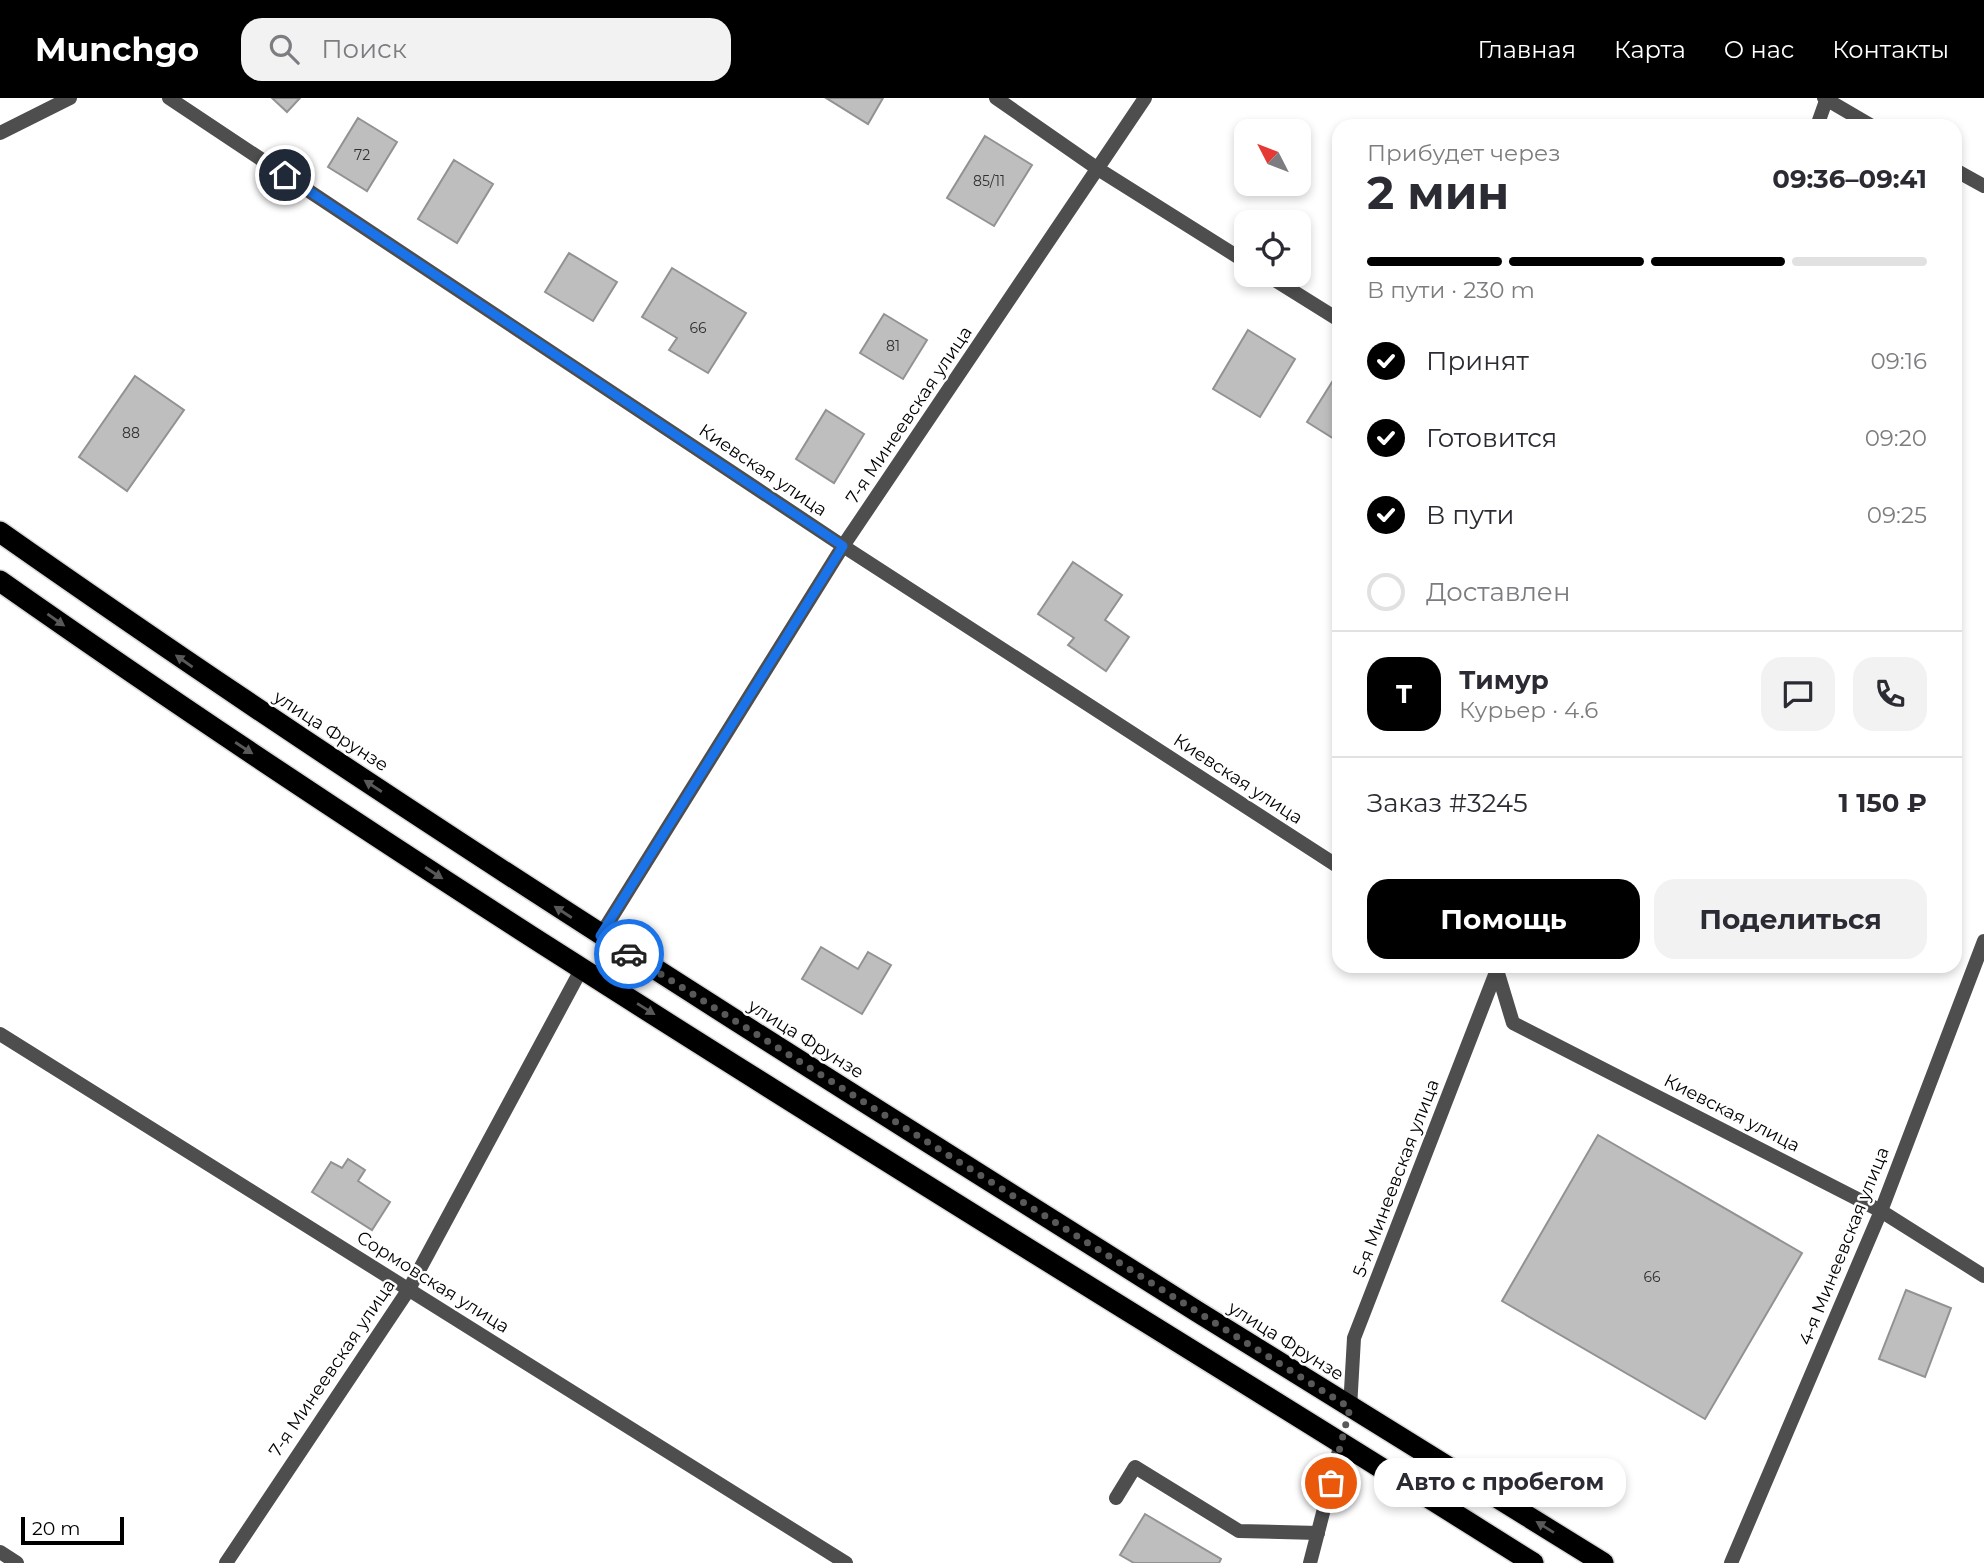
<!DOCTYPE html>
<html lang="ru">
<head>
<meta charset="utf-8">
<style>
	:root { --surface:#fff; --page:#f2f2f3; --text:#2b2b33; --muted:#7c7c81; --line:#e1e1e2; --accent:#000 }
	body { margin:0; font-family:Montserrat,sans-serif; background:var(--page); color:var(--text); height:100vh; display:flex; flex-direction:column; font-size:26px; white-space:nowrap }
	* { box-sizing:border-box; margin:0 }
	p { font-size:23px; color:var(--muted) }
	.icon { flex:none; width:38px; height:38px; fill:none; stroke:currentColor; stroke-width:2; stroke-linecap:round; stroke-linejoin:round }
	.map { position:relative; flex:1; overflow:hidden }
	.details { position:absolute; left:1332px; top:21px; width:630px; height:854px; display:flex; flex-direction:column; background:var(--surface); border-radius:21px; box-shadow:0 4px 10px #0003 }
	.details>* { flex:none }
	.needle { width:46px; rotate:312deg }
	.tools { position:absolute; left:1234px; top:21px; display:grid; gap:14px }
	.tools a { display:grid; place-items:center; width:77px; height:77px; border-radius:14px; background:var(--surface); box-shadow:0 4px 10px #0003; font-size:35px }
	.scale { position:absolute; left:21px; bottom:18px; width:103px; box-sizing:border-box; padding-left:7px; border:4px solid #000; border-top:0; font-size:19px; line-height:24px; white-space:nowrap; color:#000; -webkit-text-stroke:5px #fff; paint-order:stroke }
	.pin { position:absolute; display:grid; place-items:center; width:60px; height:60px; color:#fff; margin:-30px; border:4px solid #fff; border-radius:50%; box-shadow:0 2px 7px #0007 }
	.courier { position:absolute; display:grid; place-items:center; width:70px; height:70px; margin:-35px; border:5px solid #1a73e8; border-radius:50%; background:#fff; color:#222; box-shadow:0 2px 9px #0007 }
	.bubble { position:absolute; height:49px; border-radius:21px; background:var(--surface); box-shadow:0 4px 10px #0003; font-size:23px; font-weight:700; line-height:49px; text-align:center }
	.head em { font-style:normal; font-weight:700 }
	.head div { display:flex; flex-direction:column-reverse }
	.head { display:flex; align-items:center; justify-content:space-between; height:119px; padding:0 35px }
	h1 { font-size:46px; font-weight:700; line-height:52px }
	.bar { display:grid; grid-template-columns:repeat(4,1fr); gap:10px 7px; align-content:center; height:84px; padding:0 35px }
	.bar i { height:9px; border-radius:5px; background:var(--line) }
	.bar .selected { background:var(--accent) }
	.bar p { grid-column:span 4 }
	.line { display:flex; align-items:center; gap:18px; padding:0 35px; border-top:2px solid var(--line) }
	.line div { flex:1 }
	.round { display:grid; place-items:center; flex:none; width:74px; height:74px; border-radius:21px; background:var(--page) }
	ol { padding:0 35px; list-style:none }
	li { display:flex; align-items:center; gap:21px; height:77px }
	li p { margin-inline-start:auto }
	li .icon { padding:7px; border-radius:50%; background:var(--accent); color:#fff; stroke-width:4 }
	li:last-child { color:var(--muted) }
	li i { width:38px; height:38px; border:4px solid var(--line); border-radius:50% }
	.cta { display:flex; gap:14px; margin-top:auto; padding:14px 35px }
	.cta a { flex:1; height:80px; border-radius:21px; background:var(--accent); color:#fff; font-size:28px; font-weight:700; line-height:80px; text-align:center }
	.cta a+a { background:var(--page); color:var(--text) }
	header { display:flex; align-items:center; gap:42px; box-sizing:border-box; height:98px; padding:0 35px; background:var(--accent); color:#fff }
	header strong { font-size:33px }
	nav { display:flex; gap:38px; margin-inline-start:auto; font-size:24px }
	.search { width:490px; height:63px; background:var(--page); display:flex; align-items:center; gap:18px; box-sizing:border-box; padding:0 24px; border-radius:21px; color:var(--muted); font-size:26px }
	.map>svg:first-child { display:block }
	.building { fill:#bebebe; stroke:#929292; stroke-width:2 }
	.lines { fill:none; stroke-linecap:round; stroke-linejoin:round }
	.highway-casing { stroke:#dbdbdb; stroke-width:24 }
	.lane { stroke:#4e4e4e; stroke-width:14 }
	.street { stroke:#4e4e4e; stroke-width:14 }
	.highway { stroke:#000; stroke-width:21 }
	.oneway { fill:#595959 }
	.done { stroke:#595959; stroke-width:7; stroke-dasharray:0 12.6 }
	.route { stroke:#1a73e8; stroke-width:9 }
	.labels { text-anchor:middle; dominant-baseline:central; stroke-width:5; stroke-linejoin:round; paint-order:stroke }
	.number-label { font-size:14px; fill:#303030 }
	.street-label { font-size:18px; fill:#000; stroke:#fff }
</style>
</head>
<body>
<header>
<strong>Munchgo</strong>
<div class="search"><svg class="icon" aria-label="search" viewBox="0 0 24 24"><circle cx="10" cy="10" r="6"/><path d="M15 15l6 6"/></svg>Поиск</div>
<nav><a>Главная</a><a>Карта</a><a>О нас</a><a>Контакты</a></nav>
</header>
<div class="map">
<svg width="1984" height="1465" viewBox="0 0 1984 1465">
	<rect width="100%" height="100%" fill="#fff"/>
	<path class="building" d="M 272,0 L 300,0 L 287,14 Z
		M 826,0 L 883,0 L 868,26 Z
		M 358,20 L 397,44 L 367,93 L 328,69 Z
		M 985,38 L 1032,67 L 994,128 L 947,100 Z
		M 454,62 L 493,86 L 457,145 L 418,121 Z
		M 569,155 L 617,184 L 593,223 L 545,194 Z
		M 672,170 L 746,215 L 708,275 L 669,252 L 677,240 L 642,219 Z
		M 884,216 L 927,242 L 903,281 L 860,255 Z
		M 1248,232 L 1295,261 L 1260,319 L 1213,291 Z
		M 1339,273 L 1339,344 L 1307,324 Z
		M 135,278 L 184,312 L 127,393 L 79,359 Z
		M 826,312 L 864,336 L 834,385 L 796,361 Z
		M 1073,464 L 1122,497 L 1105,522 L 1129,539 L 1106,573 L 1068,547 L 1074,540 L 1038,516 Z
		M 821,849 L 858,871 L 868,854 L 891,867 L 862,916 L 802,881 Z
		M 1598,1037 L 1802,1155 L 1705,1321 L 1502,1203 Z
		M 348,1061 L 365,1072 L 358,1083 L 390,1104 L 372,1132 L 312,1094 L 331,1064 L 342,1070 Z
		M 1906,1192 L 1951,1210 L 1925,1279 L 1879,1261 Z
		M 1145,1416 L 1221,1461 L 1219,1465 L 1134,1465 L 1120,1457 Z"/>
	<g class="lines">
		<defs>
			<path id="highway" d="M 0,434 C 303,647 615,847 928,1044 C 1152,1186 1377,1326 1603,1465
				M 0,483 C 497,832 1019,1142 1533,1465"/>
		</defs>
		<use href="#highway" class="highway-casing"/>
		<path class="lane" d="M 1116,1400 L 1135,1369 L 1239,1433 L 1318,1435"/>
		<path class="street" d="M 169,0 L 843,448 L 1339,769
			M 996,0 L 1098,71 L 1246,164
			M 1824,0 L 1872,28
			M 1817,28 L 1827,0
			M 0,35 L 70,0
			M 1955,72 L 1984,88
			M 1267,177 L 1339,222
			M 600,838 L 843,448 L 1145,0
			M 1491,868 L 1497,872 L 1513,925 L 1881,1113 L 1984,1178
			M 0,936 L 846,1465
			M 1350,1310 L 1354,1240 L 1498,869
			M 0,1454 L 17,1465
			M 226,1465 L 409,1191 L 582,870
			M 1310,1465 L 1341,1345
			M 1731,1465 L 1881,1113 L 1984,843"/>
		<use href="#highway" class="highway"/>
	</g>
	<defs><path id="oneway-solid" d="M-6-.8H1V-3.2L6.5 0L1 3.2V.8H-6Z" transform="scale(1.75)"/></defs>
	<g class="oneway">
		<use href="#oneway-solid" transform="translate(56 522) rotate(35)"/>
		<use href="#oneway-solid" transform="translate(184 563) rotate(-145)"/>
		<use href="#oneway-solid" transform="translate(244 650) rotate(33)"/>
		<use href="#oneway-solid" transform="translate(373 688) rotate(-147)"/>
		<use href="#oneway-solid" transform="translate(434 775) rotate(33)"/>
		<use href="#oneway-solid" transform="translate(563 814) rotate(-147)"/>
		<use href="#oneway-solid" transform="translate(646 911) rotate(32)"/>
		<use href="#oneway-solid" transform="translate(1545 1429) rotate(-148)"/>
	</g>
	<g class="lines">
		<path class="done" d="M 629,856 L 1350,1310 L 1331,1385"/>
		<path class="route" d="M 285,77 L 843,448 L 600,838 L 629,856"/>
	</g>
	<g class="labels">
		<g class="number-label">
			<text x="362" y="57">72</text>
			<text x="989" y="83">85/11</text>
			<text x="698" y="230">66</text>
			<text x="893" y="248">81</text>
			<text x="131" y="335">88</text>
			<text x="1652" y="1179">66</text>
		</g>
		<g class="street-label">
			<text transform="translate(909 317) rotate(-56)">7-я Минеевская улица</text>
			<text transform="translate(763 372) rotate(34)">Киевская улица</text>
			<text transform="translate(331 633) rotate(33)">улица Фрунзе</text>
			<text transform="translate(1238 681) rotate(33)">Киевская улица</text>
			<text transform="translate(806 941) rotate(32)">улица Фрунзе</text>
			<text transform="translate(1732 1015) rotate(27)">Киевская улица</text>
			<text transform="translate(1396 1080) rotate(-69)">5-я Минеевская улица</text>
			<text transform="translate(1844 1148) rotate(-68)">4-я Минеевская улица</text>
			<text transform="translate(433 1184) rotate(32)">Сормовская улица</text>
			<text transform="translate(1286 1243) rotate(32)">улица Фрунзе</text>
			<text transform="translate(332 1270) rotate(-56)">7-я Минеевская улица</text>
		</g>
	</g>
</svg>
<div class="tools">
<a><svg class="needle" viewBox="-14 -14 28 28"><path d="M0-13l5 13h-10z" fill="#e53935"/><path d="M0 13l5-13h-10z" fill="#7c7c81"/></svg></a>
<a><svg class="icon" aria-label="locate" viewBox="0 0 24 24"><circle cx="12" cy="12" r="6"/><path d="M12 2v4M12 18v4M2 12h4M18 12h4"/></svg></a>
</div>
<div class="scale">20 m</div>
<div class="pin" style="left:1331px;top:1385px;background:#ea580c"><svg class="icon" aria-label="bag" viewBox="0 0 24 24"><path d="M5 8h14l-1 12H6zM9 8a3 3 0 0 1 6 0"/></svg></div>
<div class="pin" style="left:285px;top:77px;background:#1f2937"><svg class="icon" aria-label="home" viewBox="0 0 24 24"><path d="M3 11l9-7 9 7M6 9v11h12V9"/></svg></div>
<div class="courier" style="left:629px;top:856px"><svg class="icon" aria-label="car" viewBox="0 0 24 24"><path d="M5 17H2v-5l4-1 3-4h7l3 4 3 1v5h-3M9 17h6M6 11h13"/><circle cx="7" cy="17" r="2"/><circle cx="17" cy="17" r="2"/></svg></div>
<div class="bubble" style="left:1374px;top:1360px;width:252px">Авто с пробегом</div>
<section class="details">
<div class="head"><div><h1>2 мин</h1><p>Прибудет через</p></div><em>09:36–09:41</em></div>
<div class="bar"><i class="selected"></i><i class="selected"></i><i class="selected"></i><i></i><p>В пути · 230 m</p></div>
<ol>
<li><svg class="icon" aria-label="check" viewBox="0 0 24 24"><path d="M5 12l5 5 9-10"/></svg>Принят<p>09:16</p></li>
<li><svg class="icon" aria-label="check" viewBox="0 0 24 24"><path d="M5 12l5 5 9-10"/></svg>Готовится<p>09:20</p></li>
<li><svg class="icon" aria-label="check" viewBox="0 0 24 24"><path d="M5 12l5 5 9-10"/></svg>В пути<p>09:25</p></li>
<li><i></i>Доставлен</li>
</ol>
<div class="line" style="height:126px"><b class="round" style="background:var(--accent);color:#fff">Т</b><div><b>Тимур</b><p>Курьер · 4.6</p></div><a class="round"><svg class="icon" aria-label="chat" viewBox="0 0 24 24"><path d="M4 5h16v11H9l-5 4z"/></svg></a><a class="round"><svg class="icon" aria-label="phone" viewBox="0 0 24 24"><path d="M5 4h4l2 5-3 2q2 4 5 5l2-3 5 2v4C11 20 4 13 5 4z"/></svg></a></div>
<div class="line" style="height:91px"><div>Заказ #3245</div><b>1 150 ₽</b></div>
<div class="cta"><a>Помощь</a><a>Поделиться</a></div>
</section>
</div>
</body>
</html>
